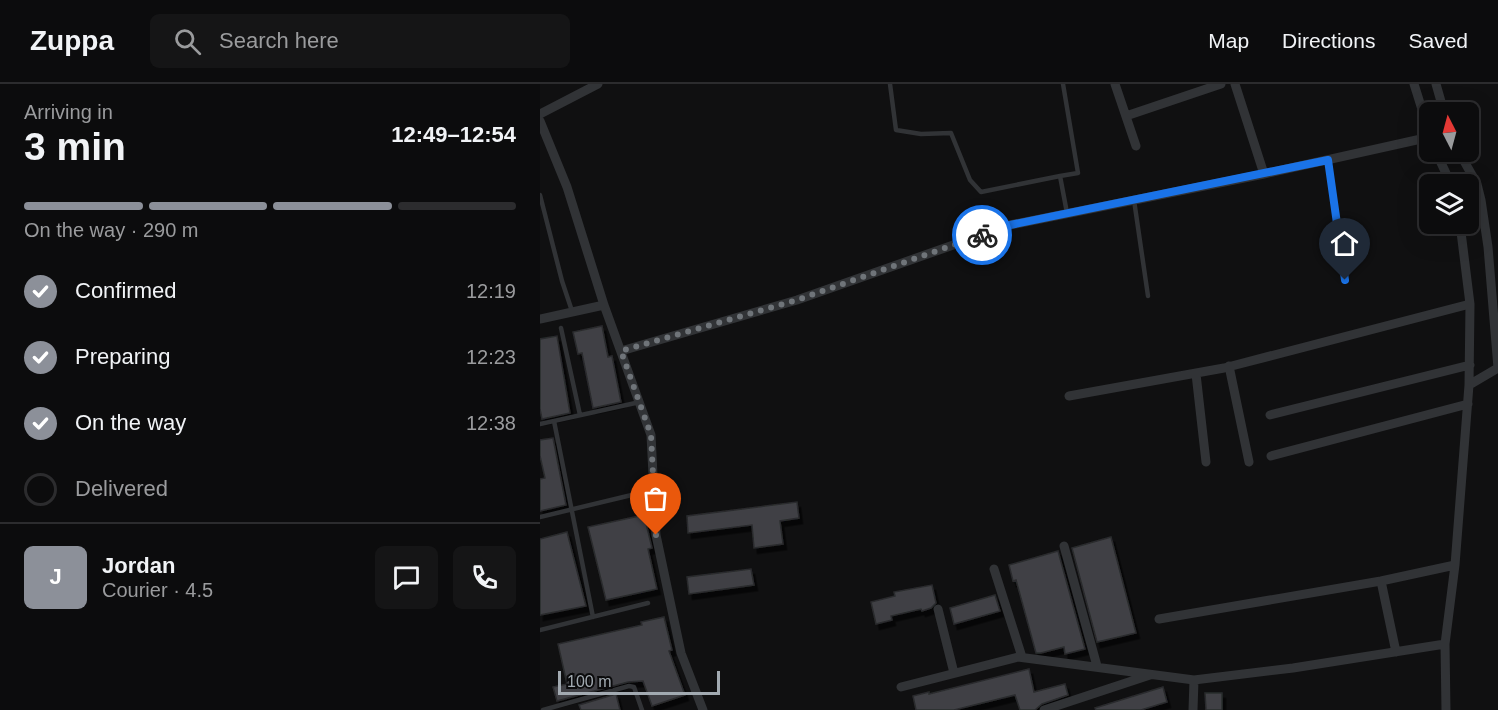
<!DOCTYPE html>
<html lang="en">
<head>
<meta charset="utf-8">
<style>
	:root { --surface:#0c0c0d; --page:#151516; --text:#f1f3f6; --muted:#9a9b9d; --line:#2c2c2e; --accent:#8c9099 }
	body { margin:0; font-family:Arial,sans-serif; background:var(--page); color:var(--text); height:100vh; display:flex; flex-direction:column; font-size:22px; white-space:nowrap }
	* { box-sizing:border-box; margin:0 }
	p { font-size:20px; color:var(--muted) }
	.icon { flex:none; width:33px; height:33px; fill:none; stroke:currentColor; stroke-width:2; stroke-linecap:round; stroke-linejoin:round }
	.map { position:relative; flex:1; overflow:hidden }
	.panel { display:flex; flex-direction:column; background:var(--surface); width:540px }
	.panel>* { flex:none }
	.needle { width:39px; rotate:354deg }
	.controls { position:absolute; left:879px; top:18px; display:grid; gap:12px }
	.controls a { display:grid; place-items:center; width:60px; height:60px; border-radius:9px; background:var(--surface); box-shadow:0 6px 24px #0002,0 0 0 2px var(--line); font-size:30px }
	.scale { position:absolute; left:18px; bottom:15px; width:162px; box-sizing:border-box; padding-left:6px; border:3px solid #a2aab1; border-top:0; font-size:16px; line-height:21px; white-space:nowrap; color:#a2aab1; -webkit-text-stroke:4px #0b0b0c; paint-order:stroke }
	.pin { position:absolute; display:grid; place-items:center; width:51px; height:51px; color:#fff; margin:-62px -26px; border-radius:50% 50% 50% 0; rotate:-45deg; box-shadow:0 0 6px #0007 }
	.pin .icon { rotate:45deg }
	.courier { position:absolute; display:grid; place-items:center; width:60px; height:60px; margin:-30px; border:4px solid #1a73e8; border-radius:50%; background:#fff; color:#222; box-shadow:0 2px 8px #0007 }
	.summary em { font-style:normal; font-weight:700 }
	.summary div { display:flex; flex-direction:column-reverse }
	.summary { display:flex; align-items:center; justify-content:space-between; height:102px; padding:0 24px }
	h1 { font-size:39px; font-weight:700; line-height:45px }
	.bar { display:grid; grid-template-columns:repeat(4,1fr); gap:9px 6px; align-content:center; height:72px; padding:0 24px }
	.bar i { height:8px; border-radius:4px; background:var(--line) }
	.bar .on { background:var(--accent) }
	.bar p { grid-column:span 4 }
	.line { display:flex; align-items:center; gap:15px; padding:0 24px; border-top:2px solid var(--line) }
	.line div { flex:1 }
	.round { display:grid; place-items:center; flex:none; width:63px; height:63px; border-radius:9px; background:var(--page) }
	ol { padding:0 24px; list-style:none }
	li { display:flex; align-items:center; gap:18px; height:66px }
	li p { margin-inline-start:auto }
	li .icon { padding:6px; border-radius:50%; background:var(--accent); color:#fff; stroke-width:4 }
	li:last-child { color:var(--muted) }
	li i { width:33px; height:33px; border:3px solid var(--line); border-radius:50% }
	header { display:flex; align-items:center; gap:36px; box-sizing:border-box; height:84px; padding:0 30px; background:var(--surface); border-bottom:2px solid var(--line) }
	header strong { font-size:28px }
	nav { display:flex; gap:33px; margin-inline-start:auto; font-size:21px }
	.search { width:420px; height:54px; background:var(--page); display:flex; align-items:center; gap:15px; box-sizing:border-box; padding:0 21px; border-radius:9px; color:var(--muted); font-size:22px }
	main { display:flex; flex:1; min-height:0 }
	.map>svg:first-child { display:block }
	.building { fill:#3f4144; stroke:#2a2b2d; stroke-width:1.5; filter:url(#shadow) }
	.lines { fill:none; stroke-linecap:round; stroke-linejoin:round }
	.lane { stroke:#313336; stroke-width:4.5 }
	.street { stroke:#313336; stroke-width:9 }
	.done { stroke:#6f7479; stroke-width:6; stroke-dasharray:0 10.8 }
	.route { stroke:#1a73e8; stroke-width:8 }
</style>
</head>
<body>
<header>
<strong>Zuppa</strong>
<div class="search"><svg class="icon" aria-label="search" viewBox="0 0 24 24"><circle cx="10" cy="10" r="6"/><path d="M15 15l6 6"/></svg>Search here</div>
<nav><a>Map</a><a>Directions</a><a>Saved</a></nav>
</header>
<main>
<section class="panel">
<div class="summary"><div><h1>3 min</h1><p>Arriving in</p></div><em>12:49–12:54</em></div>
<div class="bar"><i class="on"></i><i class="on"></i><i class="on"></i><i></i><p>On the way · 290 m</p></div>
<ol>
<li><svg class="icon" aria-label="check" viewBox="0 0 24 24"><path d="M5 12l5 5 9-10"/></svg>Confirmed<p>12:19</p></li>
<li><svg class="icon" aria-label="check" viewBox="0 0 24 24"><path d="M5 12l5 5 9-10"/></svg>Preparing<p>12:23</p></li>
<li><svg class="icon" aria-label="check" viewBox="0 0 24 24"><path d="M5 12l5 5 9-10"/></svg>On the way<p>12:38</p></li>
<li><i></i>Delivered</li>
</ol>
<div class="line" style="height:108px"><b class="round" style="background:var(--accent);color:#fff">J</b><div><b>Jordan</b><p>Courier · 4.5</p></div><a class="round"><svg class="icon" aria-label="chat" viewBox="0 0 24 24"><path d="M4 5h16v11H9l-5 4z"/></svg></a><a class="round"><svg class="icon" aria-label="phone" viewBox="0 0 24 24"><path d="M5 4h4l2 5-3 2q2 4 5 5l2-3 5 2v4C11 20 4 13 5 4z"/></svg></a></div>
</section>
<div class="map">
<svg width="958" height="626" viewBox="0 0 958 626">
	<defs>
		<filter id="shadow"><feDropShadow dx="3.5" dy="5.5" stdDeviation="0" flood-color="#0009"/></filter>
	</defs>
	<rect width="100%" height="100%" fill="#101011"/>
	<path class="building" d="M 62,242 L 68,273 L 72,272 L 81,318 L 53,324 L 42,269 L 38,270 L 33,248 Z
		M 17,252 L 30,329 L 2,335 L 0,325 L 0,255 Z
		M 13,354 L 26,421 L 0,427 L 0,395 L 5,394 L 0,372 L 0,356 Z
		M 257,418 L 259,434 L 240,437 L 243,460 L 214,464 L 212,441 L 148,449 L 147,432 Z
		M 104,431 L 112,464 L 108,465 L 117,505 L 66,516 L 48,443 Z
		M 27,448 L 46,522 L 0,531 L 0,455 Z
		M 571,453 L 596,549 L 557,558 L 532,464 Z
		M 518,467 L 545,565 L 525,570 L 524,563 L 501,569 L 496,569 L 476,496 L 473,497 L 469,481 Z
		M 211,485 L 214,501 L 149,510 L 147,493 Z
		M 392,501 L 396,519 L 391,524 L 382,527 L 381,525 L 351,532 L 352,536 L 336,540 L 331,518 L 355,512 L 354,508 Z
		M 455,511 L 460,527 L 414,540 L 410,524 Z
		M 124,533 L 132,566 L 129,567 L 145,611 L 112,622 L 103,597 L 88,598 L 17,617 L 13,603 L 27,600 L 18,560 L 102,541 L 101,538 Z
		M 489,585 L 494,608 L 525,600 L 528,611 L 502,620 L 495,626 L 480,626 L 475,611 L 414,626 L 376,626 L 373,612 L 389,608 L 389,610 Z
		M 623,603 L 627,618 L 601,626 L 556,626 L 555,624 Z
		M 665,609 L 682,609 L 682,626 L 666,626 Z
		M 76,610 L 80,626 L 41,626 L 39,621 Z"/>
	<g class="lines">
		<path class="lane" d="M 350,0 L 356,46 L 381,50 L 411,49 L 430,96 L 441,108 L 520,92 L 527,129
			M 788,76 L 805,196
			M 520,92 L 538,89 L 523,0
			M 0,111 L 22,197 L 32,227
			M 594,116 L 608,212
			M 21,244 L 40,331
			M 14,337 L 53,533
			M 0,340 L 100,318
			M 0,433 L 100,409
			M 0,546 L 108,519
			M 3,626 L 89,602 L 94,603 L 102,626"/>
		<path class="street" d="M 575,0 L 596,62
			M 695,0 L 724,90
			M 874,0 L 890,51
			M 896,0 L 904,28
			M 0,30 L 58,0
			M 586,32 L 681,0
			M 0,37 L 27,103 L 64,221 L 111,351 L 116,451 L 141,569 L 163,626
			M 896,68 L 911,100
			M 919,68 L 937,100 L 941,116 L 948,163 L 958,284
			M 0,235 L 64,221
			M 81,267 L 257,216 L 470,141 L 724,90 L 890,53
			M 689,282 L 709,378
			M 656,290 L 666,378
			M 929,301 L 958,284
			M 529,312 L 684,284 L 930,220
			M 730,331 L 930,281
			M 731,372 L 928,320
			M 524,462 L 557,582
			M 454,485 L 482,573
			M 841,497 L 856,568
			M 398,525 L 414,589
			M 619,535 L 841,497 L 915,481
			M 361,603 L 478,573 L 654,596 L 753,584 L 905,560
			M 504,626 L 610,591
			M 653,626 L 654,596
			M 906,626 L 905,560 L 915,481 L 929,301 L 930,220 L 920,140"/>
	</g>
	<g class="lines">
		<path class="done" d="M 116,451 L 111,351 L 81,267 L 257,216 L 442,151"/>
		<path class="route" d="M 442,151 L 470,141 L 788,76 L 805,196"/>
	</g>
</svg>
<div class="controls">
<a><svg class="needle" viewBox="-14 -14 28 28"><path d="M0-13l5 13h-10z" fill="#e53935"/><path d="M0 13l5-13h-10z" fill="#9a9b9d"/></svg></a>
<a><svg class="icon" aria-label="layers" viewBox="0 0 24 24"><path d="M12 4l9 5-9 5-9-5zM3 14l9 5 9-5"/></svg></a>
</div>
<div class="scale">100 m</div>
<div class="pin" style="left:116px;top:451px;background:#ea580c"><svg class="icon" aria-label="bag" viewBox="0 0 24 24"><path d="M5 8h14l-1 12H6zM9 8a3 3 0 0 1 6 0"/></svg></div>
<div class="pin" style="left:805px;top:196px;background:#1f2937"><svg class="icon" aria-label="home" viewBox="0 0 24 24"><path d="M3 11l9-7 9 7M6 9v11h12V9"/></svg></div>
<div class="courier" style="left:442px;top:151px"><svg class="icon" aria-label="bike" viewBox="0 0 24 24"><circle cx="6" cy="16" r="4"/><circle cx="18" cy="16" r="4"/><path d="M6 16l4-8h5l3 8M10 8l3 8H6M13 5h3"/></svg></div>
</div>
</main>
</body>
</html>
